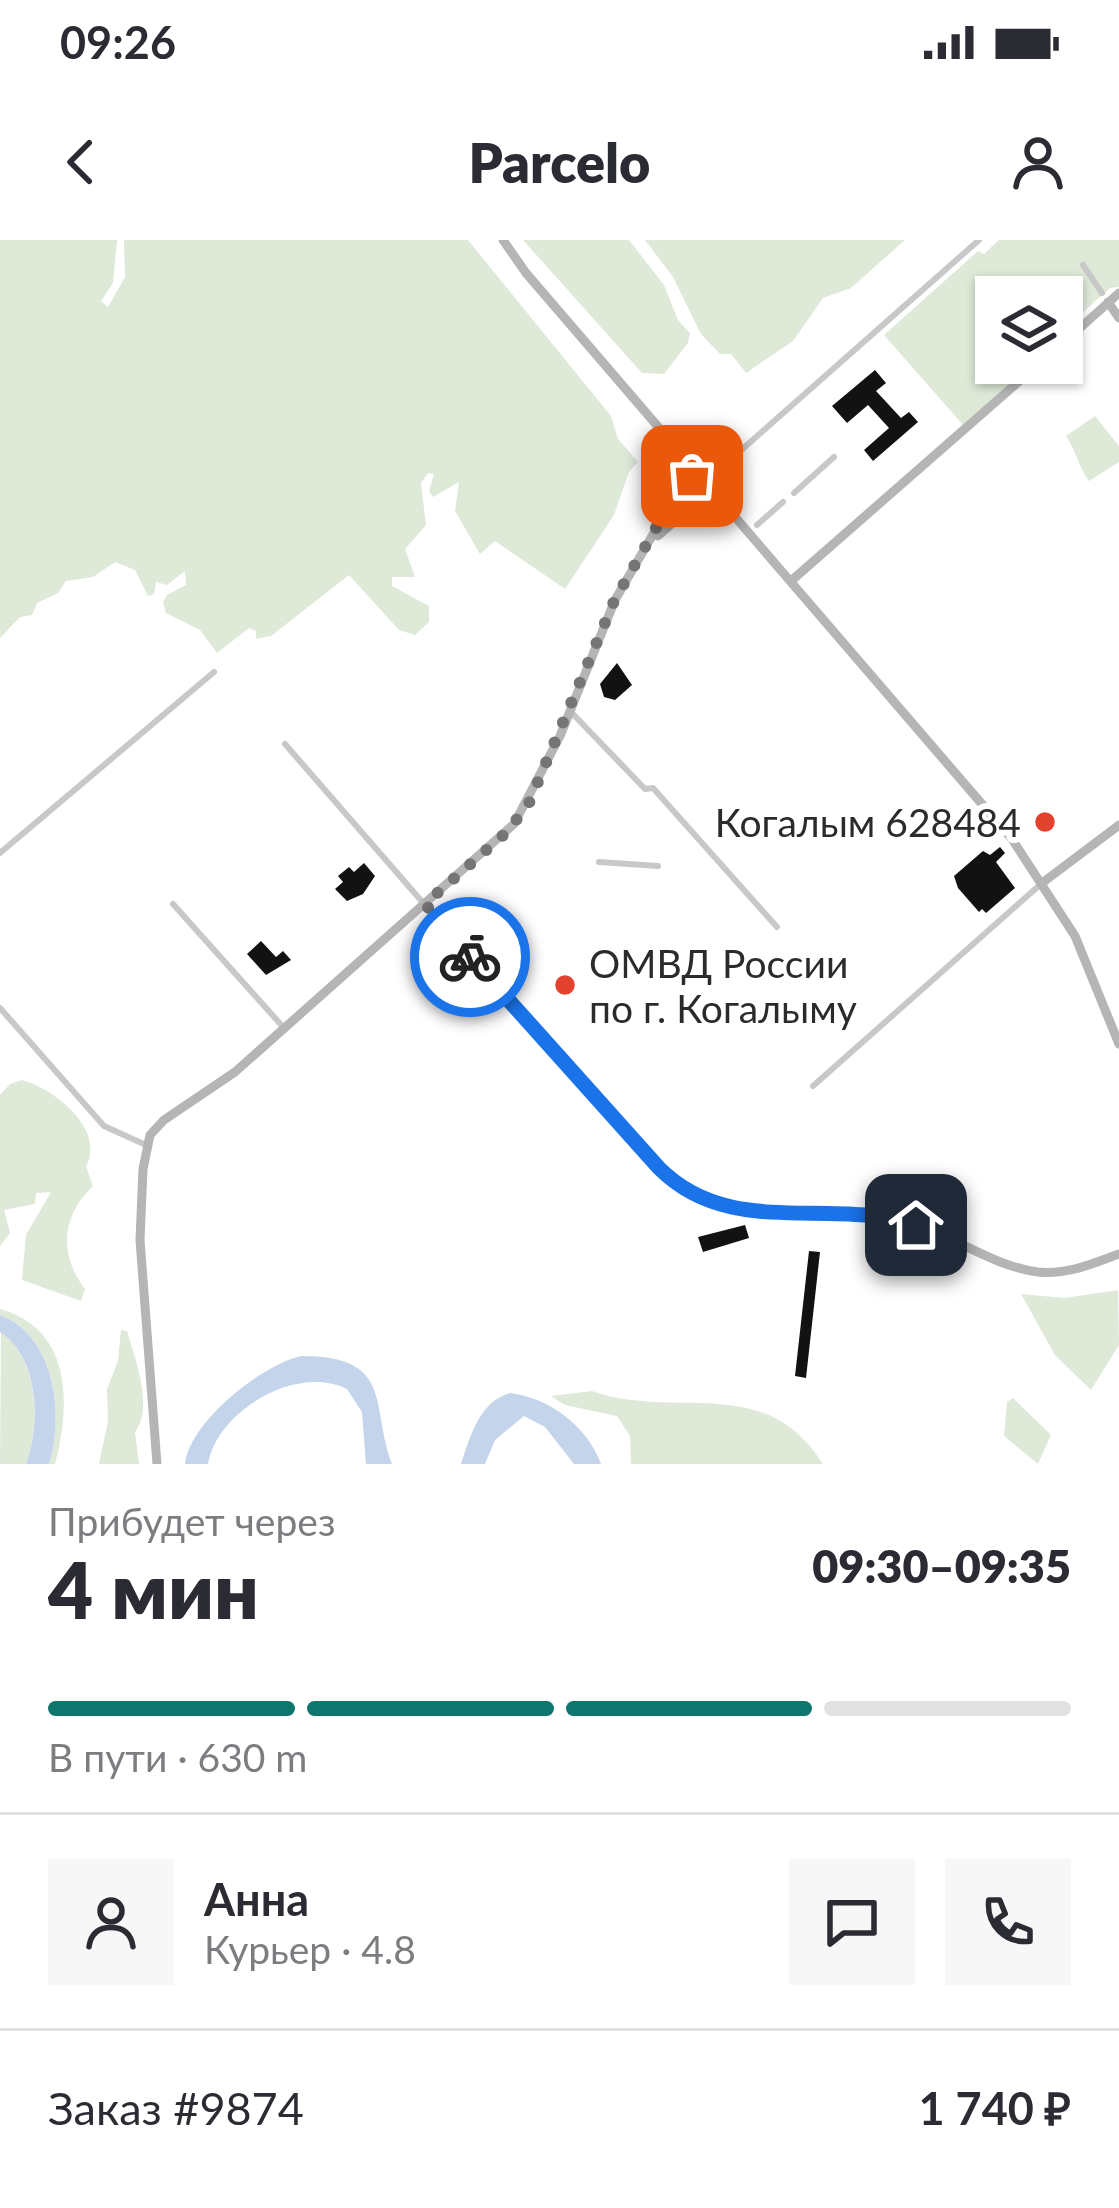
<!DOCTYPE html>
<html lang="ru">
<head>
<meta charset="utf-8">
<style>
	:root { --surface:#fff; --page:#f7f7f7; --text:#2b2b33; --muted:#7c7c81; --line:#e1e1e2; --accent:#0f766e }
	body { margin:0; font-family:Lato,sans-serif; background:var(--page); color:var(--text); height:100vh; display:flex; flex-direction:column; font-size:45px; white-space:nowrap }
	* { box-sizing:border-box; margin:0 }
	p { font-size:39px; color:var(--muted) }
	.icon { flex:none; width:66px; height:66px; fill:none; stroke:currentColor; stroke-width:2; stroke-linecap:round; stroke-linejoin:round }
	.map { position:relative; height:1224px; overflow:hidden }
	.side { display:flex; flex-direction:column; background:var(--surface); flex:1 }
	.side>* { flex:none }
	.controls { position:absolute; left:975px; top:36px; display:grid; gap:24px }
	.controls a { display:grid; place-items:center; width:108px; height:108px; border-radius:0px; background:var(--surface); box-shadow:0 3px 9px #0004; font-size:60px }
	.pin { position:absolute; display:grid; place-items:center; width:102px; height:102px; color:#fff; margin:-51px; border-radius:24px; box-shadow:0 6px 18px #0006 }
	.courier { position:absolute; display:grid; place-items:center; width:120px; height:120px; margin:-60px; border:9px solid #1a73e8; border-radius:50%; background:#fff; color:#222; box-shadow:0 3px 15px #0007 }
	.overview em { font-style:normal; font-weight:800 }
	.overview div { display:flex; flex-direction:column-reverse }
	.overview { display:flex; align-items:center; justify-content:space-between; height:204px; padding:0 48px }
	h1 { font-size:78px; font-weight:800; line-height:90px }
	.bar { display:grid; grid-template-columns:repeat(4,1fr); gap:18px 12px; align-content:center; height:144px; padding:0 48px }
	.bar i { height:15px; border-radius:9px; background:var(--line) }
	.bar .selected { background:var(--accent) }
	.bar p { grid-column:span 4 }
	.line { display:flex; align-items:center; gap:30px; padding:0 48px; border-top:3px solid var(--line) }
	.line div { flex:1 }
	.round { display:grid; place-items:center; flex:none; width:126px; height:126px; border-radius:0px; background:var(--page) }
	.status { display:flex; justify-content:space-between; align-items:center; height:84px; padding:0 60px; background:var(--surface); direction:ltr }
	.status svg { height:33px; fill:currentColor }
	header { display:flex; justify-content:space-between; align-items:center; height:156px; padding:0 48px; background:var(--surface); font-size:54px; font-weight:800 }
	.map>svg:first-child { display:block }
	.green { fill:#dee9d8 }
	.water { fill:#c4d4ea }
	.building { fill:#121212 }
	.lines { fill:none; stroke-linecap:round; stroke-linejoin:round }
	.street { stroke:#c8c8c8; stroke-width:6 }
	.secondary { stroke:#b5b5b5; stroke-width:9 }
	.done { stroke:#757575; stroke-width:12; stroke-dasharray:0 21.6 }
	.route { stroke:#1a73e8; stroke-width:15 }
	.poi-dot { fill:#e2422e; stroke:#fff; stroke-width:4.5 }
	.labels { text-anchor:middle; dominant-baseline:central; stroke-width:12; stroke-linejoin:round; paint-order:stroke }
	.poi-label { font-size:39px; fill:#2b2b2b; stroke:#fff; text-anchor:end }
</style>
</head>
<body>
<div class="status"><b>09:26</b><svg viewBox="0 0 49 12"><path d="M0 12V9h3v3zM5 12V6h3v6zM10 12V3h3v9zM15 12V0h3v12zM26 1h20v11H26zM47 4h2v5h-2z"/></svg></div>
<header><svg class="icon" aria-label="back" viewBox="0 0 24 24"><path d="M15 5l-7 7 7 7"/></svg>Parcelo<svg class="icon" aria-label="person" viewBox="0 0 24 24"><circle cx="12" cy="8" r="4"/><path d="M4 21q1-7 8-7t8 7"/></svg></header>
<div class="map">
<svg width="1119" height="1224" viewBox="0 0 1119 1224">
	<rect width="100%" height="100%" fill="#fff"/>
	<path class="green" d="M 0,0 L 117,0 L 113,43 L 101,61 L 108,67 L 125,37 L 124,0 L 468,0 L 611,176 L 618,199 L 638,222 L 629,232 L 614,275 L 565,349 L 495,301 L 480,314 L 455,271 L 459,242 L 433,257 L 429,251 L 434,234 L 428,233 L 421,243 L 426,285 L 405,309 L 415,337 L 392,337 L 392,346 L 429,366 L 429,382 L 415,395 L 399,390 L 349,335 L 271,396 L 256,399 L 256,391 L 249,388 L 217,413 L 200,390 L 166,373 L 163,362 L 167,355 L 186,345 L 185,331 L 167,345 L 156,342 L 154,354 L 148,356 L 135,330 L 115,322 L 93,337 L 66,341 L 58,353 L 37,363 L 32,375 L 20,377 L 0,398 Z
		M 523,0 L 629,0 L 664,45 L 678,80 L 690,93 L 688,103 L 664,134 L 642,133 Z
		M 645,0 L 905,0 L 851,48 L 823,58 L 793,101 L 746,133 L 731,114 L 720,114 L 701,94 L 673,37 Z
		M 999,0 L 1119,0 L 1119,47 L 1110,48 L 1062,91 L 1062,57 L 996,57 L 996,123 L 1034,123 L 963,185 L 884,95 L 978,11 L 984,14 Z
		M 1095,176 L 1119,206 L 1119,222 L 1089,241 C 1078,226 1077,213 1066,196 Z
		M 22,840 C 55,849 106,890 86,926 L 93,946 C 62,975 58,1014 85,1049 L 81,1061 L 22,1040 L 26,995 L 51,952 L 36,953 L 35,964 L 4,970 L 10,993 L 0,1006 L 0,855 L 10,844 Z
		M 1118,1050 L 1119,1105 L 1091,1150 L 1055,1115 L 1021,1054 L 1064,1058 Z
		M 0,1069 C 72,1089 71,1164 55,1224 L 49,1224 C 64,1175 56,1096 0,1075 Z
		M 121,1090 L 127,1091 C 135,1119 154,1167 135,1192 L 139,1224 L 99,1224 L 108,1181 L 107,1149 L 118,1121 Z
		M 1,1092 C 38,1119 41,1183 26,1224 L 0,1224 Z
		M 592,1151 C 676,1181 765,1131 823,1224 L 631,1224 L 630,1196 L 617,1176 L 565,1165 L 551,1156 Z
		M 1013,1158 L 1051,1195 L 1038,1224 L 1004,1196 L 1007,1162 Z"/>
	<path class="water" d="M 0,1075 C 56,1096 64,1176 49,1224 L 26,1224 C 41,1184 39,1117 0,1092 Z
		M 301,1116 C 395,1116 370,1166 392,1224 L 366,1224 L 362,1172 L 347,1149 C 296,1124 217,1171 208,1224 L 185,1224 C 189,1183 261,1125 301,1116 Z
		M 510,1153 C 550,1158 587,1186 601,1224 L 574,1224 L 545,1187 L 524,1176 L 495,1200 L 485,1224 L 461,1224 C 470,1197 479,1162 510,1153 Z"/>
	<path class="building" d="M 875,130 L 886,143 L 876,151 L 901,178 L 909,172 L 918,182 L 873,221 L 864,210 L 889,188 L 868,165 L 847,183 L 832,166 Z
		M 617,423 L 632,445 L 615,460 L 604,457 L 600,444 Z
		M 1000,607 L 1005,613 L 996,622 L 1015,648 L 986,673 L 982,669 L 979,672 L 958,648 L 954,636 L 983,611 L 990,615 Z
		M 364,623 L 375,636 L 363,654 L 347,661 L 335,649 L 343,642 L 338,636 L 349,627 L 354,632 Z
		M 261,701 L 276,717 L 283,711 L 291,720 L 266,735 L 247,714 Z
		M 745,985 L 749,998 L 703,1012 L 698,997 Z
		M 809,1011 L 820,1012 L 806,1138 L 795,1136 Z"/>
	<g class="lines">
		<path class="street" d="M 1083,25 L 1102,53
			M 705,242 L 979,0
			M 794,253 L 834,217
			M 757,285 L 783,262
			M 571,472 L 645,549 L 653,548 L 777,687
			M 285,504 L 425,665
			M 0,613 L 214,432
			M 599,622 L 658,626
			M 173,664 L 284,788
			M 0,768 L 104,886 L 146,905
			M 813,846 L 1042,643"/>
		<path class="secondary" d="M 503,0 L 526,33 L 703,239
			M 1108,62 L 1119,78
			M 1062,104 L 1119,53
			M681 249a13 13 0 1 1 26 0a13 13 0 1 1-26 0Z
			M 705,242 L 1012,599 L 1075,696 L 1119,804
			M 658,296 L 697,261 L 723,265
			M 791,341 L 1040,123
			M 1042,643 L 1119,585
			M 425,665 L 659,928 C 734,1001 819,958 907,982 C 952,994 991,1026 1038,1032 C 1067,1035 1092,1024 1119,1014
			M 157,1224 L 140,1000 L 143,929 L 150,895 L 164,880 L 235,832 L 514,584 L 560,496 L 615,360 L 681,246"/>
	</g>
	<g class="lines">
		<path class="done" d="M 470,717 L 425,664 L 507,592 L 529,563 L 615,359 L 682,243 L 692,236"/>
		<path class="route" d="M 470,717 L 659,928 C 731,1000 829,956 916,985"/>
	</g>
	<g class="poi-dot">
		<circle cx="1045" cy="582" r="12"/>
		<circle cx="565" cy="745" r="12"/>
	</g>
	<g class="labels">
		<g class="poi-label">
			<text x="1021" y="582">Когалым 628484</text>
			<text x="589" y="723" text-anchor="start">ОМВД России<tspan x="589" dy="45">по г. Когалыму</tspan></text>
		</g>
	</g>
</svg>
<div class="controls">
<a><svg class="icon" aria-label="layers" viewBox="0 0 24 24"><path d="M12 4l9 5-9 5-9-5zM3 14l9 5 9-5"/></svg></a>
</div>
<div class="pin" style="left:692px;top:236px;background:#ea580c"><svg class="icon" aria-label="bag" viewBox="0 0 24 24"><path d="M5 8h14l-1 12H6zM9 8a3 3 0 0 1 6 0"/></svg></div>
<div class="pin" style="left:916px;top:985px;background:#1f2937"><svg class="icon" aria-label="home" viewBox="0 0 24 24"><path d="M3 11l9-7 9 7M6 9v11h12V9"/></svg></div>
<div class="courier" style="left:470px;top:717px"><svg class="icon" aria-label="bike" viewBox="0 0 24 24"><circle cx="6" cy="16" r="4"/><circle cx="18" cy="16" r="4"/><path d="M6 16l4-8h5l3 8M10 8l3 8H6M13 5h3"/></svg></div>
</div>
<section class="side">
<div class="overview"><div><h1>4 мин</h1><p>Прибудет через</p></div><em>09:30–09:35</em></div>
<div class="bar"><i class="selected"></i><i class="selected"></i><i class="selected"></i><i></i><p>В пути · 630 m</p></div>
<div class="line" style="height:216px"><a class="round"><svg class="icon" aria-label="person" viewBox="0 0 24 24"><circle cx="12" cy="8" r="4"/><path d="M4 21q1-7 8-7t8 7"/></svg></a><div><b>Анна</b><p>Курьер · 4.8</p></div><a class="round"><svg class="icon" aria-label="chat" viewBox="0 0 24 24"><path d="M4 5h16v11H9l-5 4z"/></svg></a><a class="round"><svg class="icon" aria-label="phone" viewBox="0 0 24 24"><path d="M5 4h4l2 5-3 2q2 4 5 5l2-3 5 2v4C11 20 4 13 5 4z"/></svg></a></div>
<div class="line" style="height:156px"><div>Заказ #9874</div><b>1 740 ₽</b></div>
</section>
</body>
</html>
